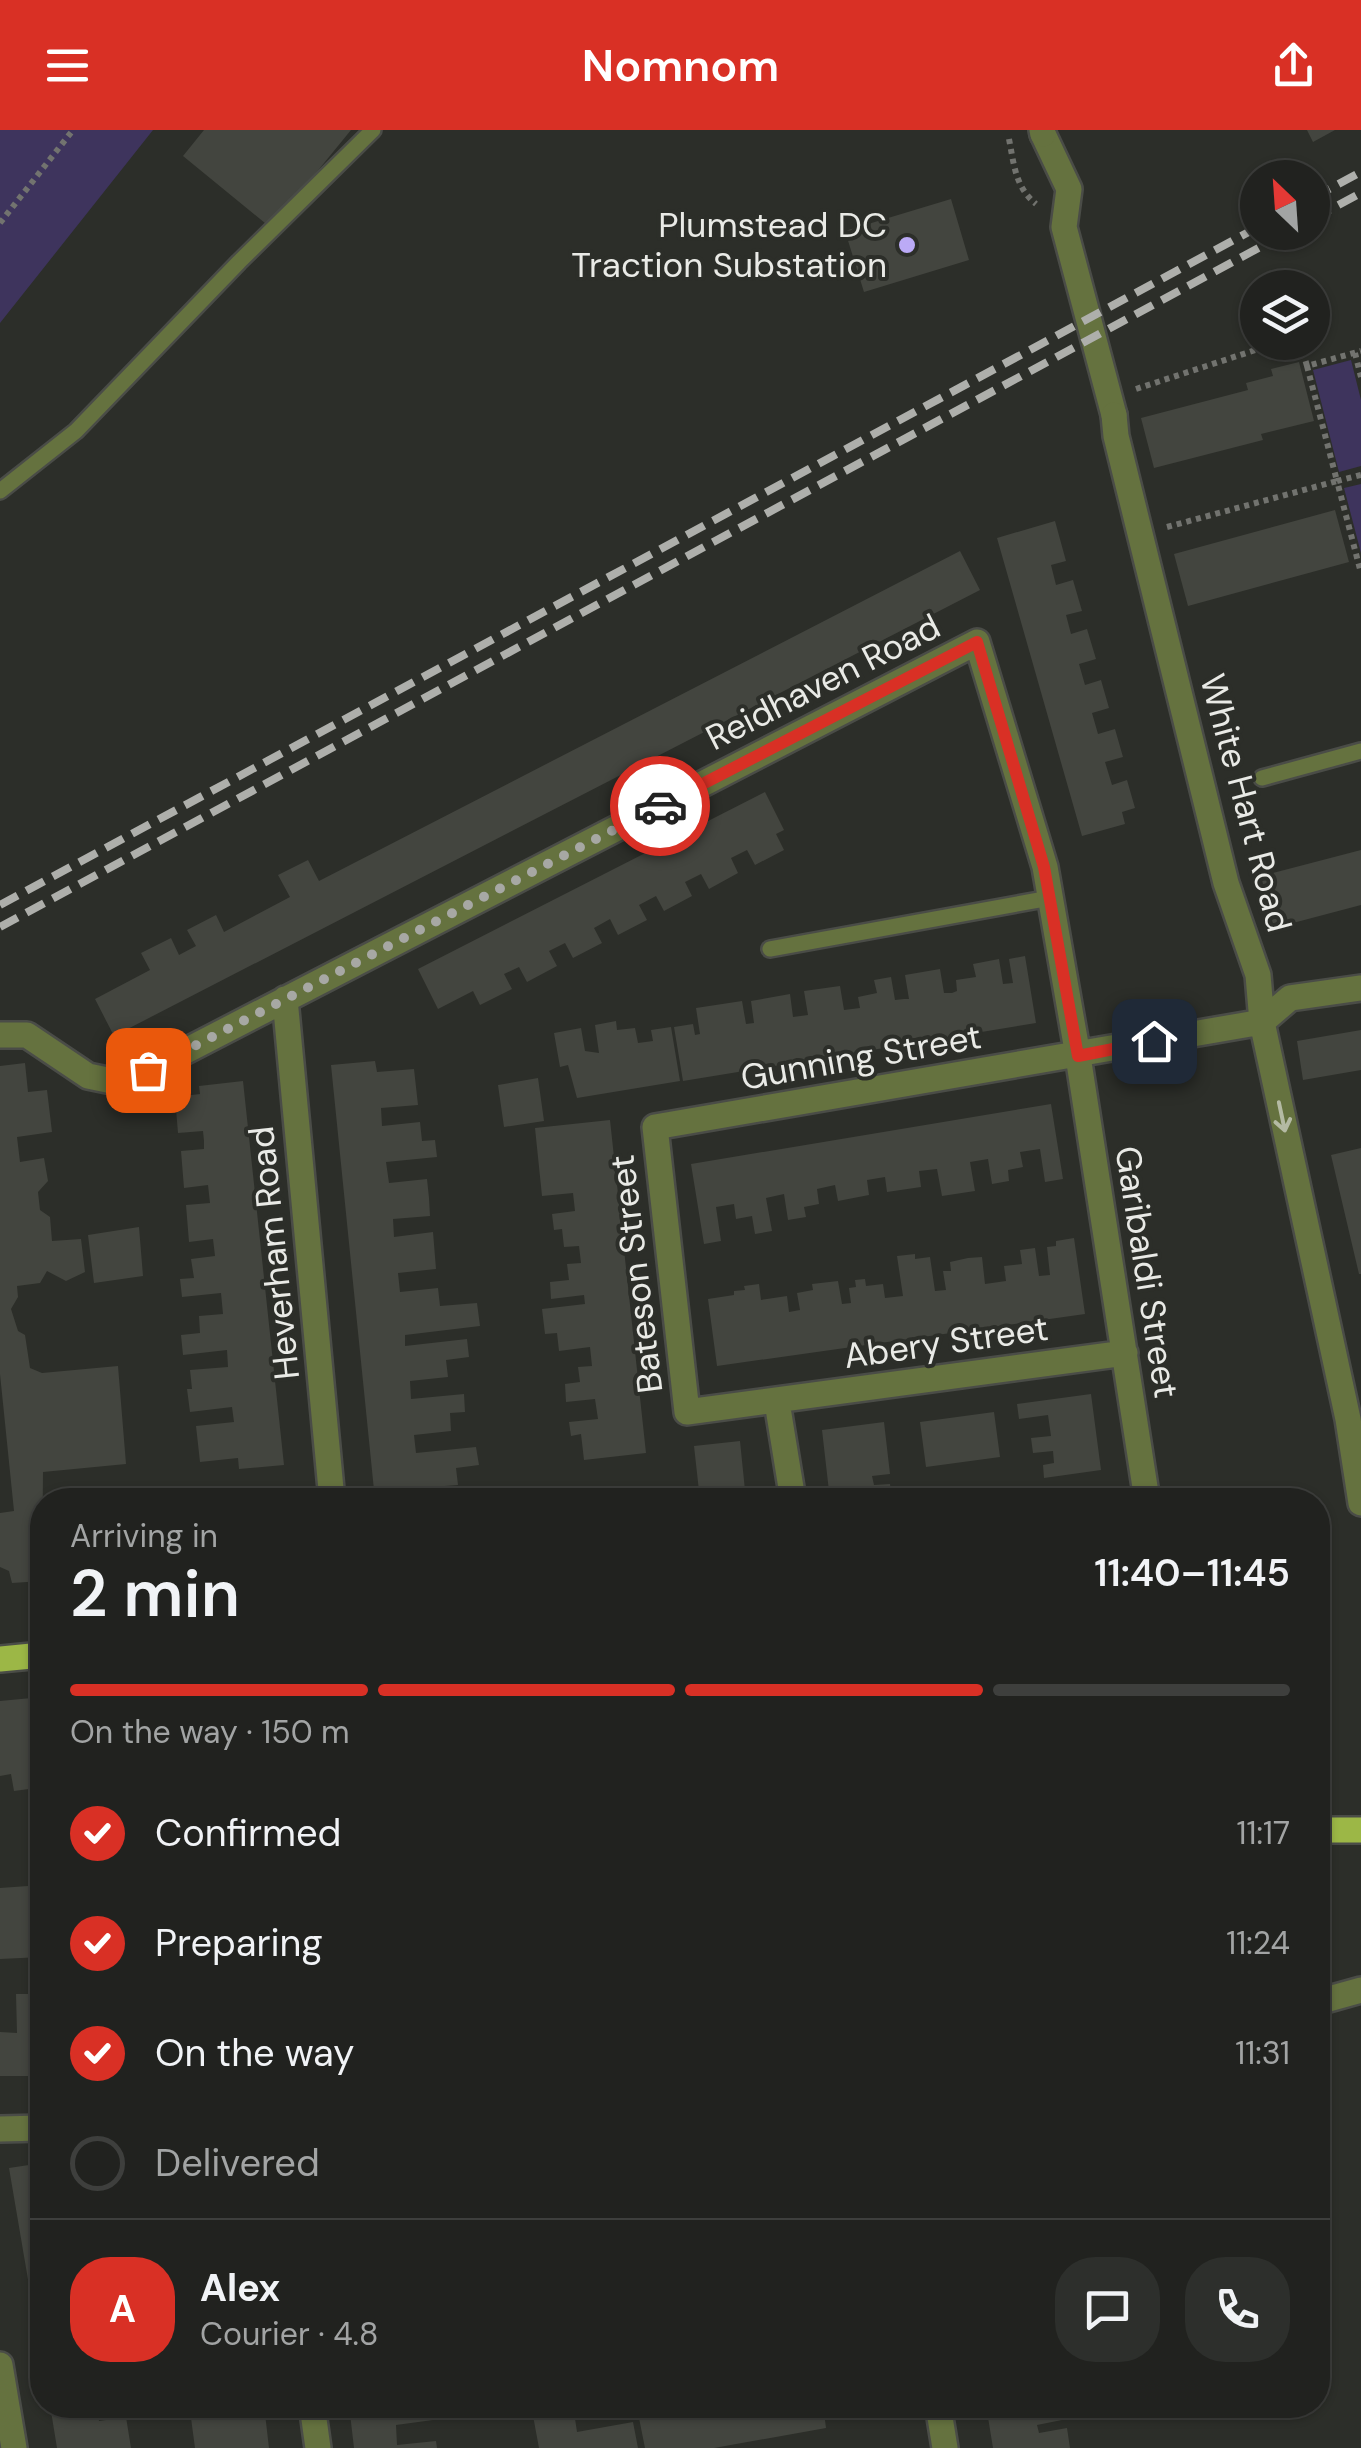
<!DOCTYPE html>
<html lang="en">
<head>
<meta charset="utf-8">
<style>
	:root { --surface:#21221f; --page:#2d2f2c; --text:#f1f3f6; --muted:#a2a4a4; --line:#3e3f3d; --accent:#d93025 }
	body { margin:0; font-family:"DM Sans",sans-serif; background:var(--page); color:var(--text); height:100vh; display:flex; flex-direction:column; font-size:38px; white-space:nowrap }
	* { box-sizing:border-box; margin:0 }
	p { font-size:32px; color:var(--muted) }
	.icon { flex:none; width:55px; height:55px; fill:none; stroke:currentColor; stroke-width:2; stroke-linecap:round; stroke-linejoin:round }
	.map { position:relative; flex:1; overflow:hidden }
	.side { position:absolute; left:30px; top:1358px; width:1300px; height:930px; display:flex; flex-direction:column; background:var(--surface); border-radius:40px; box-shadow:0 2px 8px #0004,0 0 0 2px var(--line) }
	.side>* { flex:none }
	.needle { width:65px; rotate:335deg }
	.controls { position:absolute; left:1240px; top:30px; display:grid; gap:20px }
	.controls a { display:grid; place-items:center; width:90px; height:90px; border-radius:50%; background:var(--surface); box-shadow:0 2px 8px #0004,0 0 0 2px var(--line); font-size:50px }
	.pin { position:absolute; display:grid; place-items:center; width:85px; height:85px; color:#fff; margin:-42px; border-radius:20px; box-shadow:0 5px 15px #0006 }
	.courier { position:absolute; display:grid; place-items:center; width:100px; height:100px; margin:-50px; border:8px solid #d93025; border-radius:50%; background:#fff; color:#222; box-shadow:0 2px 12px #0007 }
	.summary em { font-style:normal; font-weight:600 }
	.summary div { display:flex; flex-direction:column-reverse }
	.summary { display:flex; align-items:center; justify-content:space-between; height:170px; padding:0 40px }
	h1 { font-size:65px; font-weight:600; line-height:75px }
	.bar { display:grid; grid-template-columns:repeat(4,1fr); gap:15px 10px; align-content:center; height:120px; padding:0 40px }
	.bar i { height:12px; border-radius:8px; background:var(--line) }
	.bar .current { background:var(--accent) }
	.bar p { grid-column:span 4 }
	.line { display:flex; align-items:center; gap:25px; padding:0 40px; border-top:2px solid var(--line) }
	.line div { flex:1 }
	.round { display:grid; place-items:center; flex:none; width:105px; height:105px; border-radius:40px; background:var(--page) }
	ol { padding:0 40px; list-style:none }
	li { display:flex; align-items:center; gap:30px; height:110px }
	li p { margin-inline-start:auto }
	li .icon { padding:10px; border-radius:50%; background:var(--accent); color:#fff; stroke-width:4 }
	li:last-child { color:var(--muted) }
	li i { width:55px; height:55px; border:5px solid var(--line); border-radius:50% }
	header { display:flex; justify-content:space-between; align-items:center; height:130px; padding:0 40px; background:var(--accent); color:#fff; font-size:45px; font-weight:600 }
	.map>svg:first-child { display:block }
	.green { fill:#3e345d }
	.building { fill:#43453f }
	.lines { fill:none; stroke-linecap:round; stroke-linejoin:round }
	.service-casing { stroke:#4a4c47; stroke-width:20 }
	.pedestrian-casing { stroke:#4a4c47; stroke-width:30 }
	.minor-casing { stroke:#4a4c47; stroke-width:30 }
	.primary-casing { stroke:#4a4c47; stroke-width:30 }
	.path { stroke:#72736f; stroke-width:6; stroke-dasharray:5 5; stroke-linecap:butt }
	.service { stroke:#65723f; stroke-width:15 }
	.pedestrian { stroke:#65723f; stroke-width:25 }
	.minor { stroke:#65723f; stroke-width:25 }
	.primary { stroke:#9cb746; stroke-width:25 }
	.rail { stroke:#aeafab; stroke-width:8; stroke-dasharray:20 10; stroke-linecap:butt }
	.oneway { stroke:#b4baa3 }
	.done { stroke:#a7a8a4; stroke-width:10; stroke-dasharray:0 18 }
	.route { stroke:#d93025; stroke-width:12 }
	.poi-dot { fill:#bbaaf6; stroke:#2c2e29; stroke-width:4 }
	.labels { text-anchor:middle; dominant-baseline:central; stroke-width:8; stroke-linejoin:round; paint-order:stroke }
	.poi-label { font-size:35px; fill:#e9eae6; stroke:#2c2e29; text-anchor:end }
	.street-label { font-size:35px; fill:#e9eae6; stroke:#2c2e29 }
</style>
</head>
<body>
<header><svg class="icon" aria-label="menu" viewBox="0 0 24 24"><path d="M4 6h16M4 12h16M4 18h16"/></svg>Nomnom<svg class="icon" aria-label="share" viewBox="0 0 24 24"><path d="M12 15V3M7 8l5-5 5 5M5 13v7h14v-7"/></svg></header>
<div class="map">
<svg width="1361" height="2318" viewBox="0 0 1361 2318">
	<rect width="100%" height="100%" fill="#2c2e29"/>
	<path class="green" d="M 0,0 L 153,0 L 0,193 Z
		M 1351,230 L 1361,270 L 1361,336 L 1339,342 L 1313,240 Z
		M 1361,354 L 1361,423 L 1344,358 Z"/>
	<path class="building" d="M 204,0 L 351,0 L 271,98 L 183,26 Z
		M 1307,0 L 1335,0 L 1313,12 Z
		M 951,69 L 969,130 L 864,162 L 845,101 Z
		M 1299,232 L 1314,291 L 1261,304 L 1263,310 L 1154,338 L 1141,288 L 1248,260 L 1246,253 L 1273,246 L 1271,239 Z
		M 1335,380 L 1349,432 L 1188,476 L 1174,424 Z
		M 1055,391 L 1066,431 L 1051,435 L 1056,455 L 1073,450 L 1082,481 L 1066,485 L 1071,504 L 1087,499 L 1096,529 L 1079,534 L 1085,555 L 1101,550 L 1109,578 L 1092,583 L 1098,604 L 1115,599 L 1123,627 L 1105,632 L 1112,655 L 1127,650 L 1135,678 L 1122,682 L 1125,694 L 1082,706 L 997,408 Z
		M 960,421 L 980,460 L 114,906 L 95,869 L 150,840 L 141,823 L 171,808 L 179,825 L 196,816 L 187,800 L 216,785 L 224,802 L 290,767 L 278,745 L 308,730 L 319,751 Z
		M 765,662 L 784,700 L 776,704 L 784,720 L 755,735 L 747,720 L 731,728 L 738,743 L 709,759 L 701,744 L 685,752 L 692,766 L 664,781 L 656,766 L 639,775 L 647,790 L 618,805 L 610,789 L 594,798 L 602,813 L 573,828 L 565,813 L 549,821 L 557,836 L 527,852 L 519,837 L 504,844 L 512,859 L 480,875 L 473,861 L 438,879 L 418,839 Z
		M 1361,720 L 1361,775 L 1274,798 L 1261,746 Z
		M 1025,826 L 1036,893 L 683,951 L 674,897 L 693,894 L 695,905 L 700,904 L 696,878 L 742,871 L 746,894 L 754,893 L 751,871 L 790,864 L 793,887 L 808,885 L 804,861 L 840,856 L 844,880 L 860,878 L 858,867 L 877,863 L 874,850 L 891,847 L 895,870 L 904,869 L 909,869 L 905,845 L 940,839 L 944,863 L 952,863 L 957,861 L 956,850 L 976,847 L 973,834 L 999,829 L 1003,854 L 1013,853 L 1009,829 Z
		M 616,891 L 617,900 L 635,898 L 638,913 L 653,911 L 651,900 L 671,897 L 680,951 L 577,968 L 568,935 L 560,937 L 554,903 L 581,898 L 585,921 L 599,923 L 595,895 Z
		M 1361,900 L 1361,940 L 1303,950 L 1297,911 Z
		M 375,931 L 377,942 L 414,939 L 418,975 L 381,978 L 382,996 L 420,992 L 422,1011 L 435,1010 L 437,1027 L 386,1032 L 389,1053 L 427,1049 L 429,1068 L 430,1086 L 393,1089 L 394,1107 L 433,1102 L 436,1139 L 398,1143 L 400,1162 L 438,1158 L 440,1176 L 477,1173 L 480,1196 L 405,1205 L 405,1216 L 467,1209 L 469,1227 L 446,1230 L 448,1247 L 410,1251 L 411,1269 L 464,1264 L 465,1282 L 450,1283 L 451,1301 L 414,1305 L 416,1323 L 476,1317 L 479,1335 L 456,1338 L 458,1355 L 420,1358 L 421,1366 L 387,1370 L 375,1370 L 331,935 Z
		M 25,933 L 28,962 L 47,960 L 52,1002 L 17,1007 L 20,1032 L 44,1028 L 48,1051 L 38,1062 L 40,1080 L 50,1087 L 52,1111 L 81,1109 L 85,1142 L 66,1151 L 47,1141 L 40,1153 L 17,1156 L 18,1167 L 11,1179 L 18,1201 L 25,1205 L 30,1238 L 42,1243 L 118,1236 L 126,1334 L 43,1342 L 42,1451 L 12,1453 L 9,1441 L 0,1437 L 0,1383 L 14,1381 L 0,1244 L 0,936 Z
		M 538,948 L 544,991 L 504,997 L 498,955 Z
		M 243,951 L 284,1335 L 239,1339 L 238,1328 L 200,1332 L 196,1296 L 234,1292 L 232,1277 L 190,1282 L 187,1259 L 192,1259 L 190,1240 L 228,1237 L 227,1220 L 183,1225 L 181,1205 L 200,1203 L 199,1186 L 223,1184 L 221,1163 L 182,1167 L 180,1149 L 194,1148 L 191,1129 L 215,1126 L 213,1109 L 189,1112 L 186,1075 L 210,1073 L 208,1055 L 184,1058 L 181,1021 L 204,1019 L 204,1011 L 203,1001 L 178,1003 L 175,967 L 200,964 L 199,956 Z
		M 1051,974 L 1063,1049 L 1045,1052 L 1040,1019 L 1020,1022 L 1023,1037 L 1008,1040 L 1009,1051 L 992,1054 L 988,1029 L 970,1032 L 975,1061 L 942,1066 L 937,1039 L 919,1041 L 921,1057 L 887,1062 L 885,1047 L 867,1050 L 869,1065 L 838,1071 L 835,1055 L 817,1059 L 819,1074 L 804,1077 L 806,1087 L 788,1090 L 784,1064 L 766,1068 L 772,1101 L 755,1104 L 752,1086 L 736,1089 L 734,1074 L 716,1077 L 721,1111 L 704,1114 L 691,1034 Z
		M 610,990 L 646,1323 L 584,1330 L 581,1304 L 571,1306 L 569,1292 L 598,1289 L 595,1269 L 566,1272 L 565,1254 L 580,1252 L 578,1237 L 592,1236 L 590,1217 L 559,1221 L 557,1203 L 545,1204 L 542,1179 L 585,1174 L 584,1165 L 551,1169 L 550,1152 L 569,1150 L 567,1134 L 581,1133 L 579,1116 L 564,1117 L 562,1099 L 554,1100 L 552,1084 L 575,1081 L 573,1063 L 542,1066 L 535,998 Z
		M 1361,1018 L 1361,1144 L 1359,1144 L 1331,1025 Z
		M 139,1097 L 143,1146 L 94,1153 L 88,1105 Z
		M 1074,1108 L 1085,1184 L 717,1236 L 708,1169 L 734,1165 L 734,1161 L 745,1160 L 744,1156 L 759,1154 L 761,1170 L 787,1166 L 789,1182 L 800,1180 L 797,1163 L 813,1160 L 812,1154 L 838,1151 L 842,1174 L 851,1173 L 849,1158 L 856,1157 L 855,1150 L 865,1149 L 866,1156 L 883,1154 L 885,1168 L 903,1166 L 897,1126 L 915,1124 L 915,1129 L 930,1127 L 935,1161 L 946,1160 L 943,1141 L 951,1141 L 950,1132 L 968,1128 L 982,1127 L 985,1154 L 1006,1151 L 1004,1136 L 1022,1134 L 1020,1120 L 1035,1118 L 1039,1146 L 1050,1145 L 1047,1117 L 1056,1116 L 1056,1111 Z
		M 1091,1264 L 1101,1340 L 1044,1348 L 1043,1335 L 1054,1333 L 1053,1321 L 1033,1323 L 1031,1308 L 1051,1306 L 1048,1285 L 1019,1289 L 1017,1274 Z
		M 994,1282 L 1000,1327 L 926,1337 L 920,1292 Z
		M 884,1292 L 890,1344 L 872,1346 L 874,1355 L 890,1354 L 892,1370 L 830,1370 L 822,1300 Z
		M 740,1311 L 746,1370 L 700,1370 L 694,1316 Z
		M 42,1567 L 42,1727 L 40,1727 L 29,1659 L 14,1661 L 11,1644 L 0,1646 L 0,1571 Z
		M 42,1755 L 42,1827 L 0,1829 L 0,1758 Z
		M 16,1864 L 42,1864 L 42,1946 L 0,1946 L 0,1902 L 17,1903 Z
		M 42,2033 L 42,2220 L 40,2220 L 9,2038 Z
		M 50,2275 L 97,2275 L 99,2291 L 126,2287 L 131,2318 L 57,2318 Z
		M 217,2275 L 264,2275 L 269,2318 L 195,2318 L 191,2288 L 218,2285 Z
		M 349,2275 L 432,2275 L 433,2290 L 396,2295 L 397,2315 L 436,2311 L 437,2318 L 354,2318 Z
		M 531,2275 L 573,2275 L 577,2302 L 633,2292 L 638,2318 L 539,2318 Z
		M 582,2275 L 647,2275 L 647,2277 L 584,2288 Z
		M 708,2275 L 823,2275 L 826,2298 L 714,2318 L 645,2318 L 639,2288 Z
		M 986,2275 L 1065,2275 L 1067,2289 L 1037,2295 L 1039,2303 L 1067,2298 L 1070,2318 L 993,2318 Z"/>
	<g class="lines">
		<defs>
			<path id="service" d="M 0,361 L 76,301 L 239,132 L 373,0
				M 1262,648 L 1361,621
				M 770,819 L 1050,768"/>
			<path id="pedestrian" d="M 1043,4 L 1069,59 L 1064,97 L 1114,285"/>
			<path id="minor" d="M 1042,0 L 1043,4
				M 1114,285 L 1116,306 L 1226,753 L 1258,845 L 1262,892 L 1348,1289 L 1361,1373
				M 285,869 L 332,1370
				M 0,905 L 27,905 L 88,946 L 117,952 L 149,940 L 977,512 L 1045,737 L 1078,926 L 1147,1370
				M 1125,1223 L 687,1282 L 655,997 L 1262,892 L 1290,868 L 1361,858
				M 777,1272 L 793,1370
				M 1318,1872 L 1361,1860
				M 0,1999 L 42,1998
				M 0,2235 L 14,2318
				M 312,2275 L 318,2318
				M 938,2275 L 945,2318"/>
			<path id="primary" d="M 0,1529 L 42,1525
				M 1318,1700 L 1361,1700"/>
		</defs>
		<use href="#service" class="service-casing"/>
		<use href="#pedestrian" class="pedestrian-casing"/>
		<use href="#minor" class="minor-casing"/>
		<use href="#primary" class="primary-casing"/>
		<path class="path" d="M 1009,9 C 1014,34 1015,57 1036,74
			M 0,93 L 73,0
			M 1300,212 L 1307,236 L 1361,221
			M 1355,223 L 1361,247
			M 1136,259 L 1280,212
			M 1361,345 L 1337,351 L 1361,443
			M 1167,397 L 1337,351 L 1307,236"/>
		<use href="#service" class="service"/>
		<use href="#pedestrian" class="pedestrian"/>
		<use href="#minor" class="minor"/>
		<use href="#primary" class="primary"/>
		<path class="rail" d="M 1312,68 L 1361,42
			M 1312,89 L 1361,63
			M 0,775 L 1258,97
			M 0,797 L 1288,102"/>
	</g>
	<defs><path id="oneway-shaft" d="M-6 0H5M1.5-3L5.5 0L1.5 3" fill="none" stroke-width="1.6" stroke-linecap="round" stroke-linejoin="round" transform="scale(2.5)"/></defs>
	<use class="oneway" href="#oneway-shaft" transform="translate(1282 987) rotate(78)"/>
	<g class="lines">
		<path class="done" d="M 148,940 L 660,676"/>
		<path class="route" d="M 660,676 L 977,512 L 1044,737 L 1078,926 L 1154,911"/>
	</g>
	<circle class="poi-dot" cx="907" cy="115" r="10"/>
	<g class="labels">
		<g class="poi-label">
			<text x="887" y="95">Plumstead DC<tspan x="887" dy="40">Traction Substation</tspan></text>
		</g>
		<g class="street-label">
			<text transform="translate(823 552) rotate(-27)">Reidhaven Road</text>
			<text transform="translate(1246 673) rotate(75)">White Hart Road</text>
			<text transform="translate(861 927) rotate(-10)">Gunning Street</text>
			<text transform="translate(274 1123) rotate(-96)">Heverham Road</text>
			<text transform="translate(1147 1142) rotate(81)">Garibaldi Street</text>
			<text transform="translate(636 1144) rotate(-97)">Bateson Street</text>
			<text transform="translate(946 1212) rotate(-8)">Abery Street</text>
		</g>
	</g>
</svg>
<div class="controls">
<a><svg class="needle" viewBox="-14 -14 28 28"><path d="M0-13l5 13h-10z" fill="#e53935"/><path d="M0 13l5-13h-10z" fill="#a2a4a4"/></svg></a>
<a><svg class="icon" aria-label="layers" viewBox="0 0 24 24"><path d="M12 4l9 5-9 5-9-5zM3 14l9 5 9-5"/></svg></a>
</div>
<div class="pin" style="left:148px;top:940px;background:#ea580c"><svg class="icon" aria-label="bag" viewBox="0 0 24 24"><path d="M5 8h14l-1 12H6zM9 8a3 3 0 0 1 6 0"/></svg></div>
<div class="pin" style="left:1154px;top:911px;background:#1f2937"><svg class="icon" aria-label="home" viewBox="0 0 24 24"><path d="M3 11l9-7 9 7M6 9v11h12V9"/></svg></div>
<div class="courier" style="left:660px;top:676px"><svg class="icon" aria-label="car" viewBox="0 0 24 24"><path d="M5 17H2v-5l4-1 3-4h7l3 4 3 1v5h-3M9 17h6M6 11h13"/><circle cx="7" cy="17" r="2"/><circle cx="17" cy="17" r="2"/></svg></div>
<section class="side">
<div class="summary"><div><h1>2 min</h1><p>Arriving in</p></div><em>11:40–11:45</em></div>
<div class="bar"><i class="current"></i><i class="current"></i><i class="current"></i><i></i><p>On the way · 150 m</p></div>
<ol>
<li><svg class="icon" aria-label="check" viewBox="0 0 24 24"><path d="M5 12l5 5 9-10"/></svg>Confirmed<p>11:17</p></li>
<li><svg class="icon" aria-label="check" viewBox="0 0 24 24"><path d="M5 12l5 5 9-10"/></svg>Preparing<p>11:24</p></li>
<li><svg class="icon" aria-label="check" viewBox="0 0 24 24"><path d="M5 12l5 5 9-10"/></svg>On the way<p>11:31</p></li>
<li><i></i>Delivered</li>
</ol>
<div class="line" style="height:180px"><b class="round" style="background:var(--accent);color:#fff">A</b><div><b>Alex</b><p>Courier · 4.8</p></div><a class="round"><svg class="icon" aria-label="chat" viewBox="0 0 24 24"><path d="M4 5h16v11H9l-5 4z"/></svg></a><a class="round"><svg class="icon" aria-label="phone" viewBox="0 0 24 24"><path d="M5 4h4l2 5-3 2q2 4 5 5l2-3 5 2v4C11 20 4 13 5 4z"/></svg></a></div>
</section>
</div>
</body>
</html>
